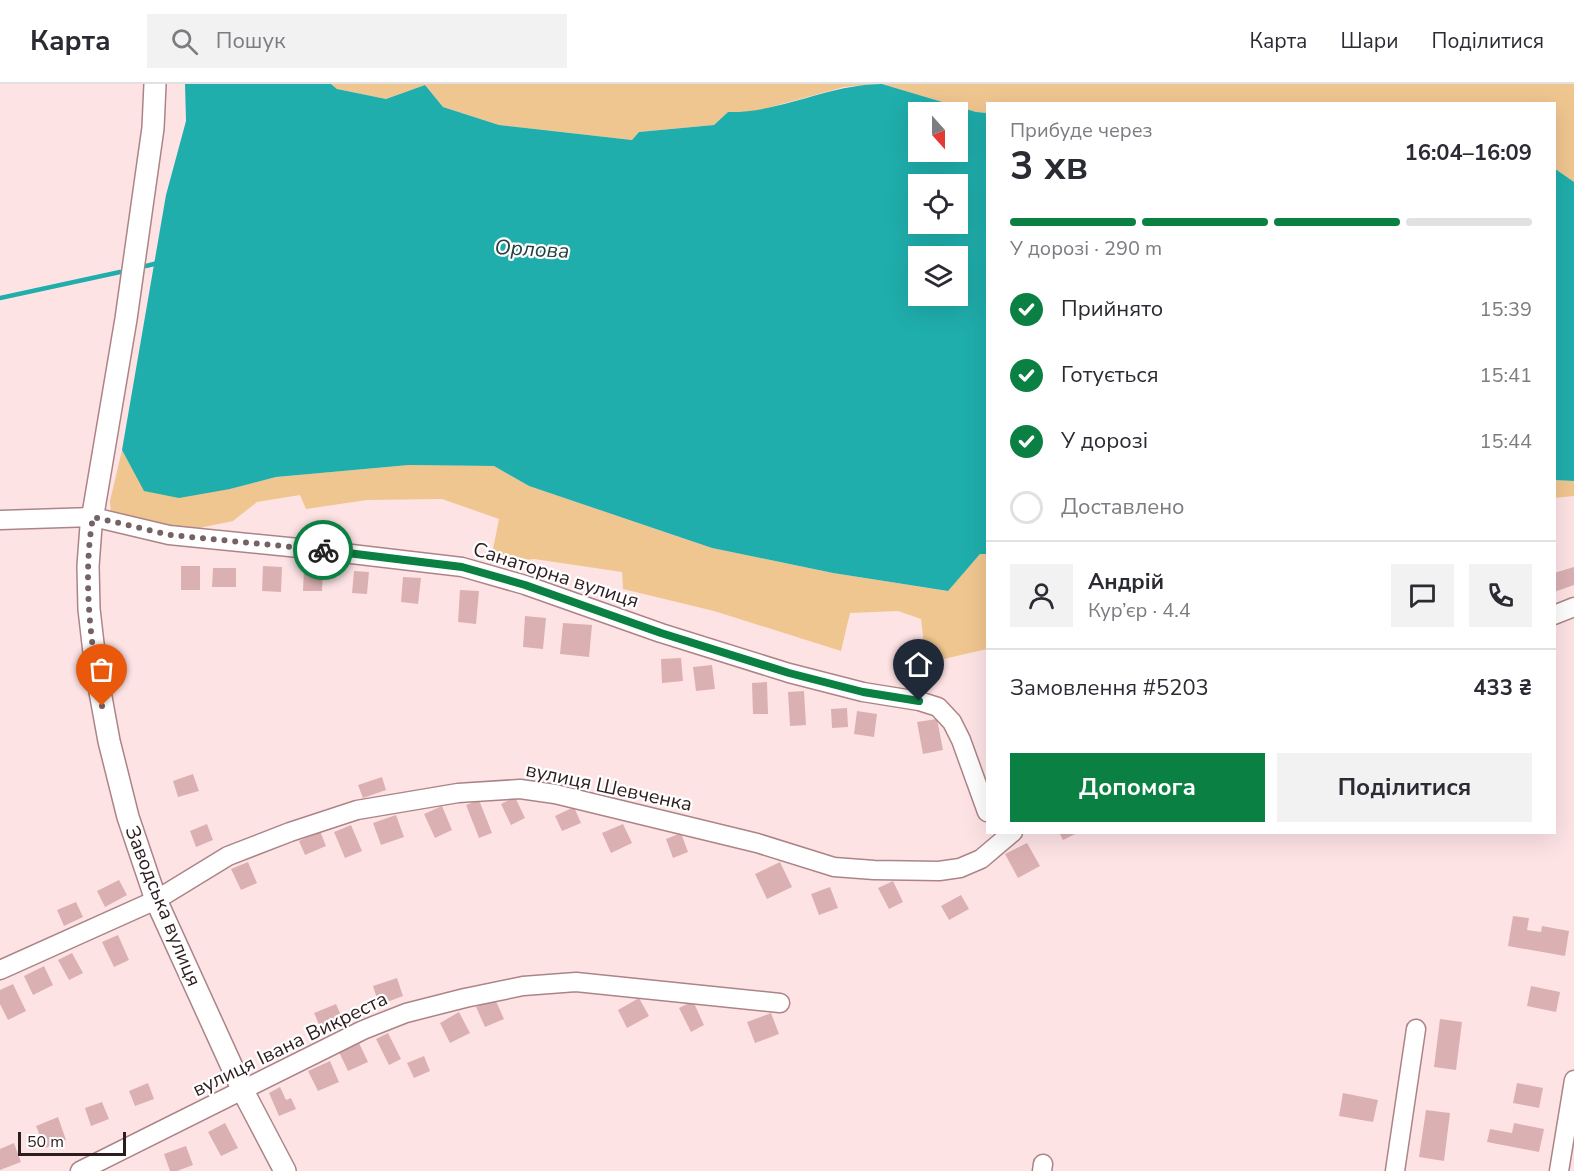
<!DOCTYPE html>
<html lang="uk">
<head>
<meta charset="utf-8">
<style>
	:root { --surface:#fff; --page:#f2f2f3; --text:#2b2b33; --muted:#7c7c81; --line:#e1e1e2; --accent:#0b8043 }
	body { margin:0; font-family:"Nunito Sans",sans-serif; background:var(--page); color:var(--text); height:100vh; display:flex; flex-direction:column; font-size:22px; white-space:nowrap }
	* { box-sizing:border-box; margin:0 }
	p { font-size:20px; color:var(--muted) }
	.icon { flex:none; width:33px; height:33px; fill:none; stroke:currentColor; stroke-width:2; stroke-linecap:round; stroke-linejoin:round }
	.map { position:relative; flex:1; overflow:hidden }
	.side { position:absolute; left:986px; top:18px; width:570px; height:732px; display:flex; flex-direction:column; background:var(--surface); border-radius:0px; box-shadow:0 6px 24px #0002 }
	.side>* { flex:none }
	.needle { width:39px; rotate:159deg }
	.buttons { position:absolute; left:908px; top:18px; display:grid; gap:12px }
	.buttons a { display:grid; place-items:center; width:60px; height:60px; border-radius:0px; background:var(--surface); box-shadow:0 6px 24px #0002; font-size:30px }
	.scale { position:absolute; left:18px; bottom:15px; width:108px; box-sizing:border-box; padding-left:6px; border:3px solid #2d1d1f; border-top:0; font-size:16px; line-height:21px; white-space:nowrap; color:#2d1d1f; -webkit-text-stroke:4px #fff; paint-order:stroke }
	.pin { position:absolute; display:grid; place-items:center; width:51px; height:51px; color:#fff; margin:-62px -26px; border-radius:50% 50% 50% 0; rotate:-45deg; box-shadow:0 0 6px #0007 }
	.pin .icon { rotate:45deg }
	.courier { position:absolute; display:grid; place-items:center; width:60px; height:60px; margin:-30px; border:4px solid #0b8043; border-radius:50%; background:#fff; color:#222; box-shadow:0 2px 8px #0007 }
	.head em { font-style:normal; font-weight:700 }
	.head div { display:flex; flex-direction:column-reverse }
	.head { display:flex; align-items:center; justify-content:space-between; height:102px; padding:0 24px }
	h1 { font-size:39px; font-weight:700; line-height:45px }
	.bar { display:grid; grid-template-columns:repeat(4,1fr); gap:9px 6px; align-content:center; height:72px; padding:0 24px }
	.bar i { height:8px; border-radius:4px; background:var(--line) }
	.bar .on { background:var(--accent) }
	.bar p { grid-column:span 4 }
	.line { display:flex; align-items:center; gap:15px; padding:0 24px; border-top:2px solid var(--line) }
	.line div { flex:1 }
	.round { display:grid; place-items:center; flex:none; width:63px; height:63px; border-radius:0px; background:var(--page) }
	ol { padding:0 24px; list-style:none }
	li { display:flex; align-items:center; gap:18px; height:66px }
	li p { margin-inline-start:auto }
	li .icon { padding:6px; border-radius:50%; background:var(--accent); color:#fff; stroke-width:4 }
	li:last-child { color:var(--muted) }
	li i { width:33px; height:33px; border:3px solid var(--line); border-radius:50% }
	.action { display:flex; gap:12px; margin-top:auto; padding:12px 24px }
	.action a { flex:1; height:69px; border-radius:0px; background:var(--accent); color:#fff; font-size:24px; font-weight:700; line-height:69px; text-align:center }
	.action a+a { background:var(--page); color:var(--text) }
	header { display:flex; align-items:center; gap:36px; box-sizing:border-box; height:84px; padding:0 30px; background:var(--surface); border-bottom:2px solid var(--line) }
	header strong { font-size:28px }
	nav { display:flex; gap:33px; margin-inline-start:auto; font-size:21px }
	.search { width:420px; height:54px; background:var(--page); display:flex; align-items:center; gap:15px; box-sizing:border-box; padding:0 21px; border-radius:0px; color:var(--muted); font-size:22px }
	.map>svg:first-child { display:block }
	.green { fill:#f0c690 }
	.water { fill:#1faeac; fill-rule:evenodd }
	.lines { fill:none; stroke-linecap:round; stroke-linejoin:round }
	.stream { stroke:#1faeac; stroke-width:4.5 }
	.building { fill:#dbb0b3 }
	.minor-casing { stroke:#ac8487; stroke-width:21 }
	.tertiary-casing { stroke:#ac8487; stroke-width:24 }
	.minor { stroke:#fff; stroke-width:18 }
	.tertiary { stroke:#fff; stroke-width:21 }
	.done { stroke:#766264; stroke-width:6; stroke-dasharray:0 10.8 }
	.route { stroke:#0b8043; stroke-width:8 }
	.labels { text-anchor:middle; dominant-baseline:central; stroke-width:4.5; stroke-linejoin:round; paint-order:stroke }
	.street-label { font-size:20px; fill:#2d1d1f; stroke:#fff }
	.water-label { font-size:21px; font-style:italic; fill:#254140; stroke:#fff }
</style>
</head>
<body>
<header>
<strong>Карта</strong>
<div class="search"><svg class="icon" aria-label="search" viewBox="0 0 24 24"><circle cx="10" cy="10" r="6"/><path d="M15 15l6 6"/></svg>Пошук</div>
<nav><a>Карта</a><a>Шари</a><a>Поділитися</a></nav>
</header>
<div class="map">
<svg width="1574" height="1087" viewBox="0 0 1574 1087">
	<rect width="100%" height="100%" fill="#fee3e5"/>
	<path class="green" d="M 331,0 L 875,0 L 844,3 L 749,29 L 728,28 L 714,41 L 639,48 L 632,56 L 499,41 L 443,23 L 425,1 L 386,15 L 337,5 Z
		M 882,0 L 1574,0 L 1574,98 L 1554,84 L 1554,20 L 987,20 L 987,29 L 976,28 Z
		M 122,366 L 131,382 L 230,405 L 276,393 L 409,381 L 494,382 L 529,402 L 712,464 L 833,489 L 947,507 L 980,470 L 987,470 L 987,565 L 926,579 L 921,535 L 898,527 L 850,529 L 841,567 L 714,527 L 623,505 L 622,488 L 534,475 L 490,480 L 499,435 L 442,415 L 367,416 L 306,425 L 300,411 L 257,418 L 233,437 L 199,444 L 129,440 L 111,431 L 110,417 Z
		M 1554,396 L 1574,397 L 1574,412 L 1554,414 Z"/>
	<path class="water" d="M 185,0 L 331,0 L 337,5 L 386,15 L 425,1 L 443,23 L 499,41 L 632,56 L 639,48 L 714,41 L 728,28 C 781,29 829,0 882,0 L 976,28 L 987,29 L 987,470 L 980,470 L 948,507 L 833,489 L 712,464 L 529,402 L 494,382 L 409,381 L 276,393 L 230,405 L 179,414 L 144,407 L 122,366 L 166,111 L 186,37 ZM 918,28 L 957,28 L 957,68 L 918,68 ZM 918,100 L 957,100 L 957,140 L 918,140 ZM 918,172 L 957,172 L 957,212 L 918,212 Z
		M 1554,84 L 1574,98 L 1574,397 L 1554,396 Z"/>
	<g class="lines">
		<path class="stream" d="M 146,182 L 158,179
			M 0,214 L 120,188"/>
	</g>
	<path class="building" d="M 181,482 L 200,482 L 200,506 L 181,506 Z
		M 263,482 L 282,483 L 281,508 L 262,507 Z
		M 1574,483 L 1574,501 L 1554,508 L 1554,489 Z
		M 213,484 L 236,484 L 236,503 L 212,503 Z
		M 304,484 L 323,484 L 322,507 L 303,507 Z
		M 354,487 L 369,488 L 367,510 L 352,509 Z
		M 403,493 L 421,494 L 418,520 L 401,518 Z
		M 460,506 L 479,507 L 476,540 L 458,538 Z
		M 525,532 L 546,534 L 543,565 L 523,563 Z
		M 563,539 L 592,541 L 589,573 L 560,570 Z
		M 681,574 L 683,597 L 662,599 L 661,575 Z
		M 712,581 L 715,605 L 696,607 L 693,583 Z
		M 767,598 L 768,630 L 753,630 L 752,599 Z
		M 804,607 L 806,641 L 790,642 L 788,608 Z
		M 847,624 L 848,643 L 832,644 L 831,625 Z
		M 857,627 L 877,630 L 874,653 L 854,650 Z
		M 937,635 L 943,666 L 923,670 L 917,638 Z
		M 193,690 L 199,707 L 178,713 L 173,697 Z
		M 382,693 L 386,706 L 363,714 L 358,701 Z
		M 515,713 L 525,734 L 511,741 L 501,720 Z
		M 479,716 L 492,749 L 479,754 L 466,721 Z
		M 442,722 L 452,746 L 435,754 L 424,730 Z
		M 574,723 L 581,739 L 562,747 L 555,732 Z
		M 396,731 L 404,753 L 381,761 L 373,739 Z
		M 207,740 L 213,756 L 196,763 L 190,747 Z
		M 623,740 L 632,759 L 611,769 L 602,749 Z
		M 351,741 L 362,767 L 345,774 L 334,748 Z
		M 320,747 L 326,762 L 305,771 L 299,757 Z
		M 1059,748 L 1079,748 L 1063,756 Z
		M 681,749 L 688,768 L 673,774 L 666,755 Z
		M 1027,759 L 1040,782 L 1018,794 L 1005,770 Z
		M 248,778 L 257,799 L 241,806 L 231,785 Z
		M 780,778 L 792,803 L 767,815 L 755,790 Z
		M 119,796 L 127,811 L 105,823 L 97,807 Z
		M 893,797 L 903,818 L 889,825 L 878,804 Z
		M 830,803 L 838,824 L 819,831 L 811,810 Z
		M 961,811 L 969,825 L 949,836 L 941,822 Z
		M 76,818 L 83,833 L 64,842 L 57,826 Z
		M 1513,832 L 1529,834 L 1527,846 L 1541,848 L 1542,842 L 1569,847 L 1565,872 L 1508,862 Z
		M 118,851 L 129,876 L 114,883 L 102,858 Z
		M 72,869 L 83,889 L 69,896 L 58,876 Z
		M 44,882 L 53,901 L 33,911 L 24,892 Z
		M 397,894 L 403,912 L 379,921 L 373,902 Z
		M 13,900 L 26,927 L 8,936 L 0,920 L 0,906 Z
		M 1531,902 L 1560,908 L 1556,928 L 1527,922 Z
		M 639,914 L 649,932 L 627,944 L 618,926 Z
		M 495,915 L 504,935 L 485,943 L 476,923 Z
		M 693,917 L 704,941 L 691,948 L 679,924 Z
		M 336,920 L 343,936 L 321,945 L 314,929 Z
		M 459,928 L 470,949 L 450,959 L 440,939 Z
		M 771,929 L 779,950 L 755,959 L 747,938 Z
		M 1440,935 L 1462,938 L 1456,986 L 1434,983 Z
		M 388,949 L 401,975 L 389,981 L 376,955 Z
		M 359,959 L 368,978 L 348,987 L 339,968 Z
		M 424,972 L 430,987 L 414,994 L 407,979 Z
		M 330,977 L 339,998 L 318,1007 L 308,987 Z
		M 148,999 L 154,1015 L 135,1022 L 129,1007 Z
		M 1517,999 L 1543,1004 L 1539,1024 L 1513,1019 Z
		M 280,1003 L 286,1016 L 291,1014 L 296,1025 L 279,1032 L 269,1009 Z
		M 1343,1009 L 1378,1016 L 1373,1038 L 1339,1032 Z
		M 102,1018 L 109,1035 L 91,1042 L 85,1024 Z
		M 1426,1026 L 1450,1029 L 1444,1077 L 1419,1073 Z
		M 58,1033 L 66,1056 L 45,1064 L 36,1042 Z
		M 225,1039 L 238,1064 L 221,1072 L 208,1048 Z
		M 1514,1039 L 1544,1045 L 1539,1068 L 1487,1058 L 1490,1045 L 1512,1049 Z
		M 14,1059 L 21,1078 L 0,1086 L 0,1065 Z
		M 186,1062 L 193,1081 L 177,1087 L 170,1087 L 164,1070 Z"/>
	<g class="lines">
		<defs>
			<path id="minor" d="M 0,436 L 93,433 L 169,451 L 309,465 L 462,483 L 525,501 L 661,549 L 789,589 L 863,608 L 919,617 L 938,623 L 952,638 L 961,656 L 987,728
				M 1554,531 L 1574,523
				M 0,886 L 156,816 L 228,772 L 290,748 L 357,726 L 458,709 L 520,705 L 555,710 L 757,759 L 834,783 L 874,786 L 939,787 L 960,784 L 981,775 L 1013,748
				M 80,1087 L 363,946 L 406,929 L 465,914 L 523,902 L 576,898 L 780,919
				M 1042,1087 L 1043,1080
				M 1395,1087 L 1416,945
				M 1559,1087 L 1574,996"/>
			<path id="tertiary" d="M 155,0 L 153,44 L 126,235 L 91,442 L 88,482 L 89,525 L 96,586 L 109,657 L 128,733 L 156,816 L 243,1007 L 285,1087"/>
		</defs>
		<use href="#minor" class="minor-casing"/>
		<use href="#tertiary" class="tertiary-casing"/>
		<use href="#minor" class="minor"/>
		<use href="#tertiary" class="tertiary"/>
	</g>
	<g class="lines">
		<path class="done" d="M 102,622 C 91,561 82,495 93,433 L 170,451 L 323,466"/>
		<path class="route" d="M 323,466 L 462,483 L 525,501 L 661,549 L 789,589 L 863,608 L 919,617"/>
	</g>
	<g class="labels">
		<g class="street-label">
			<text transform="translate(556 491) rotate(18)">Санаторна вулиця</text>
			<text transform="translate(609 703) rotate(12)">вулиця Шевченка</text>
			<text transform="translate(163 822) rotate(68)">Заводська вулиця</text>
			<text transform="translate(290 960) rotate(-26)">вулиця Івана Викреста</text>
		</g>
		<g class="water-label">
			<text transform="translate(532 165) rotate(3)">Орлова</text>
		</g>
	</g>
</svg>
<div class="buttons">
<a><svg class="needle" viewBox="-14 -14 28 28"><path d="M0-13l5 13h-10z" fill="#e53935"/><path d="M0 13l5-13h-10z" fill="#7c7c81"/></svg></a>
<a><svg class="icon" aria-label="locate" viewBox="0 0 24 24"><circle cx="12" cy="12" r="6"/><path d="M12 2v4M12 18v4M2 12h4M18 12h4"/></svg></a>
<a><svg class="icon" aria-label="layers" viewBox="0 0 24 24"><path d="M12 4l9 5-9 5-9-5zM3 14l9 5 9-5"/></svg></a>
</div>
<div class="scale">50 m</div>
<div class="pin" style="left:102px;top:622px;background:#ea580c"><svg class="icon" aria-label="bag" viewBox="0 0 24 24"><path d="M5 8h14l-1 12H6zM9 8a3 3 0 0 1 6 0"/></svg></div>
<div class="pin" style="left:919px;top:617px;background:#1f2937"><svg class="icon" aria-label="home" viewBox="0 0 24 24"><path d="M3 11l9-7 9 7M6 9v11h12V9"/></svg></div>
<div class="courier" style="left:323px;top:466px"><svg class="icon" aria-label="bike" viewBox="0 0 24 24"><circle cx="6" cy="16" r="4"/><circle cx="18" cy="16" r="4"/><path d="M6 16l4-8h5l3 8M10 8l3 8H6M13 5h3"/></svg></div>
<section class="side">
<div class="head"><div><h1>3 хв</h1><p>Прибуде через</p></div><em>16:04–16:09</em></div>
<div class="bar"><i class="on"></i><i class="on"></i><i class="on"></i><i></i><p>У дорозі · 290 m</p></div>
<ol>
<li><svg class="icon" aria-label="check" viewBox="0 0 24 24"><path d="M5 12l5 5 9-10"/></svg>Прийнято<p>15:39</p></li>
<li><svg class="icon" aria-label="check" viewBox="0 0 24 24"><path d="M5 12l5 5 9-10"/></svg>Готується<p>15:41</p></li>
<li><svg class="icon" aria-label="check" viewBox="0 0 24 24"><path d="M5 12l5 5 9-10"/></svg>У дорозі<p>15:44</p></li>
<li><i></i>Доставлено</li>
</ol>
<div class="line" style="height:108px"><a class="round"><svg class="icon" aria-label="person" viewBox="0 0 24 24"><circle cx="12" cy="8" r="4"/><path d="M4 21q1-7 8-7t8 7"/></svg></a><div><b>Андрій</b><p>Кур’єр · 4.4</p></div><a class="round"><svg class="icon" aria-label="chat" viewBox="0 0 24 24"><path d="M4 5h16v11H9l-5 4z"/></svg></a><a class="round"><svg class="icon" aria-label="phone" viewBox="0 0 24 24"><path d="M5 4h4l2 5-3 2q2 4 5 5l2-3 5 2v4C11 20 4 13 5 4z"/></svg></a></div>
<div class="line" style="height:78px"><div>Замовлення #5203</div><b>433 ₴</b></div>
<div class="action"><a>Допомога</a><a>Поділитися</a></div>
</section>
</div>
</body>
</html>
